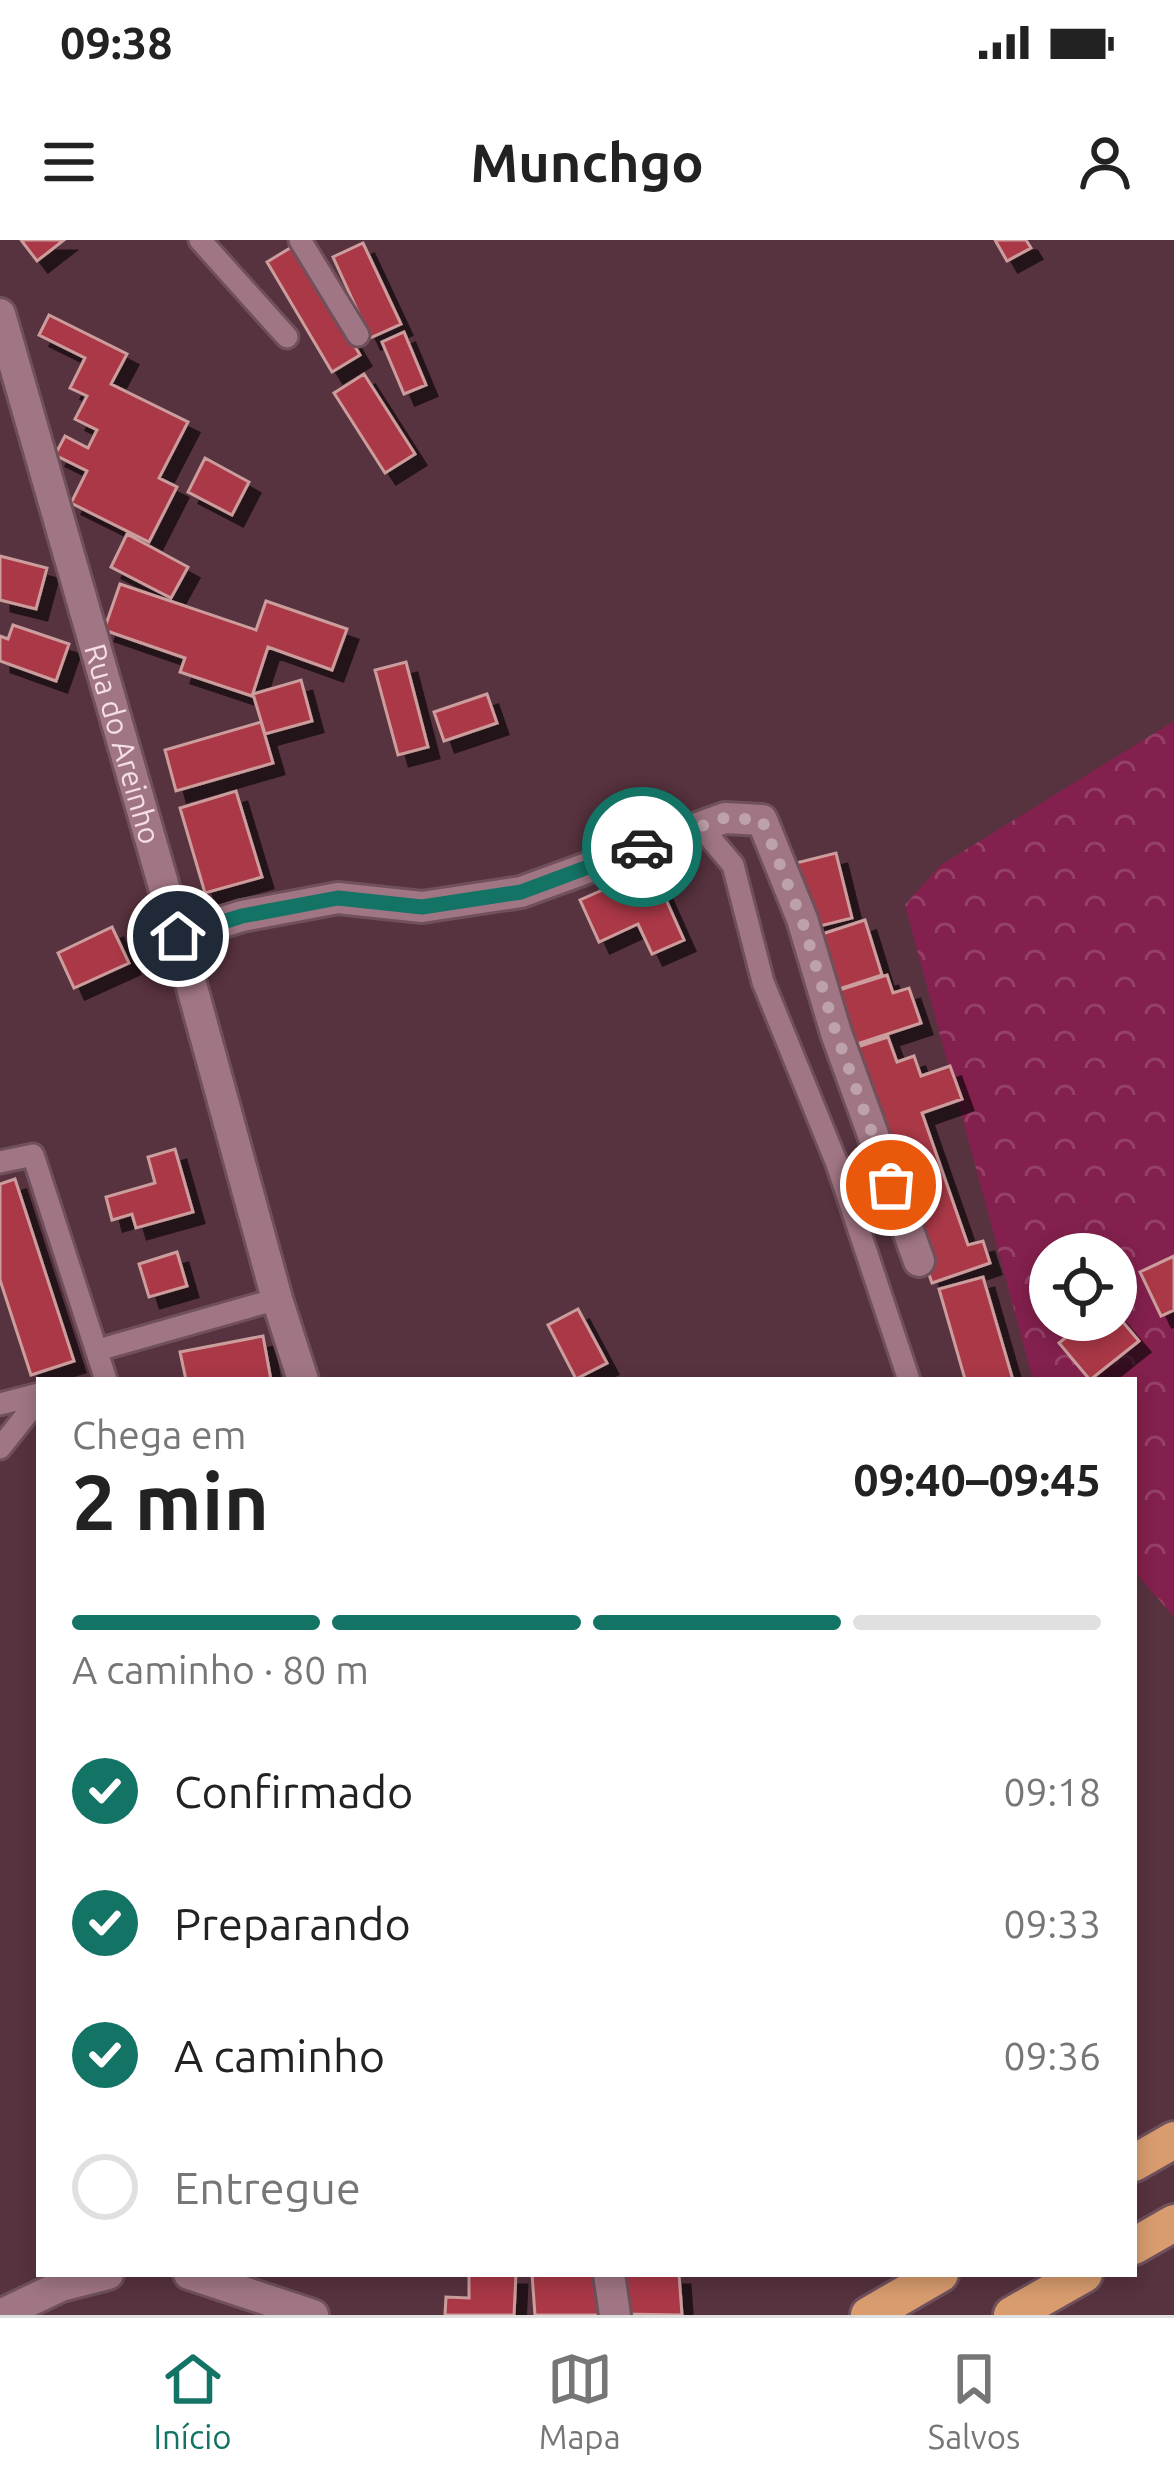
<!DOCTYPE html>
<html lang="pt">
<head>
<meta charset="utf-8">
<style>
	:root { --surface:#fff; --page:#f2f2f2; --text:#222; --muted:#767676; --line:#e0e0e0; --accent:#137365 }
	body { margin:0; font-family:Ubuntu,sans-serif; background:var(--page); color:var(--text); height:100vh; display:flex; flex-direction:column; font-size:45px; white-space:nowrap }
	* { box-sizing:border-box; margin:0 }
	p { font-size:39px; color:var(--muted) }
	.icon { flex:none; width:66px; height:66px; fill:none; stroke:currentColor; stroke-width:2; stroke-linecap:round; stroke-linejoin:round }
	.map { position:relative; flex:1; overflow:hidden }
	.drawer { position:absolute; left:36px; top:1137px; width:1101px; height:900px; display:flex; flex-direction:column; background:var(--surface); border-radius:0px; box-shadow:0 6px 18px #0003 }
	.drawer>* { flex:none }
	.fabs { position:absolute; left:1029px; top:993px; display:grid; gap:24px }
	.fabs a { display:grid; place-items:center; width:108px; height:108px; border-radius:50%; background:var(--surface); box-shadow:0 6px 18px #0003; font-size:60px }
	.pin { position:absolute; display:grid; place-items:center; width:102px; height:102px; color:#fff; margin:-51px; border:6px solid #fff; border-radius:50%; box-shadow:0 3px 12px #0007 }
	.courier { position:absolute; display:grid; place-items:center; width:120px; height:120px; margin:-60px; border:9px solid #137365; border-radius:50%; background:#fff; color:#222; box-shadow:0 3px 15px #0007 }
	.summary em { font-style:normal; font-weight:700 }
	.summary div { display:flex; flex-direction:column-reverse }
	.summary { display:flex; align-items:center; justify-content:space-between; height:204px; padding:0 36px }
	h1 { font-size:78px; font-weight:700; line-height:90px }
	.bar { display:grid; grid-template-columns:repeat(4,1fr); gap:18px 12px; align-content:center; height:144px; padding:0 36px }
	.bar i { height:15px; border-radius:9px; background:var(--line) }
	.bar .selected { background:var(--accent) }
	.bar p { grid-column:span 4 }
	ol { padding:0 36px; list-style:none }
	li { display:flex; align-items:center; gap:36px; height:132px }
	li p { margin-inline-start:auto }
	li .icon { padding:12px; border-radius:50%; background:var(--accent); color:#fff; stroke-width:4 }
	li:last-child { color:var(--muted) }
	li i { width:66px; height:66px; border:6px solid var(--line); border-radius:50% }
	.status { display:flex; justify-content:space-between; align-items:center; height:84px; padding:0 60px; background:var(--surface); direction:ltr }
	.status svg { height:33px; fill:currentColor }
	header { display:flex; justify-content:space-between; align-items:center; height:156px; padding:0 36px; background:var(--surface); font-size:54px; font-weight:700 }
	.dock { display:flex; justify-content:space-around; align-items:center; height:168px; border-top:3px solid var(--line); background:var(--surface); font-size:33px; color:var(--muted) }
	.dock a { display:grid; justify-items:center; gap:6px }
	.dock .selected { color:var(--accent) }
	.map>svg:first-child { display:block }
	.forest { fill:url(#forest-crowns); fill-rule:evenodd }
	.building { fill:#ab3846; stroke:#cc9d9d; stroke-width:3; filter:url(#shadow) }
	.lines { fill:none; stroke-linecap:round; stroke-linejoin:round }
	.lane-casing { stroke:#6f505b; stroke-width:27 }
	.street-casing { stroke:#6f505b; stroke-width:36 }
	.highway-casing { stroke:#6f505b; stroke-width:42 }
	.lane { stroke:#a17684; stroke-width:21 }
	.street { stroke:#a17684; stroke-width:30 }
	.highway { stroke:#d89c6f; stroke-width:36 }
	.done { stroke:#bea2ab; stroke-width:12; stroke-dasharray:0 21.6 }
	.route { stroke:#137365; stroke-width:15 }
	.labels { text-anchor:middle; dominant-baseline:central; stroke-width:12; stroke-linejoin:round; paint-order:stroke }
	.street-label { font-size:30px; fill:#f6dee5; stroke:#57323f }
</style>
</head>
<body>
<div class="status"><b>09:38</b><svg viewBox="0 0 49 12"><path d="M0 12V9h3v3zM5 12V6h3v6zM10 12V3h3v9zM15 12V0h3v12zM26 1h20v11H26zM47 4h2v5h-2z"/></svg></div>
<header><svg class="icon" aria-label="menu" viewBox="0 0 24 24"><path d="M4 6h16M4 12h16M4 18h16"/></svg>Munchgo<svg class="icon" aria-label="person" viewBox="0 0 24 24"><circle cx="12" cy="8" r="4"/><path d="M4 21q1-7 8-7t8 7"/></svg></header>
<div class="map">
<svg width="1174" height="2075" viewBox="0 0 1174 2075">
	<defs>
		<pattern id="forest-crowns" width="20" height="18" patternUnits="userSpaceOnUse" patternTransform="scale(3)"><rect width="20" height="18" fill="#83204d"/><path d="M2 6a3 3 0 1 1 6 0M12 15a3 3 0 1 1 6 0" fill="none" stroke="#954066"/></pattern>
		<filter id="shadow"><feDropShadow dx="11" dy="11" stdDeviation="0" flood-color="#0009"/></filter>
	</defs>
	<rect width="100%" height="100%" fill="#57323f"/>
	<path class="forest" d="M 1174,481 L 1174,1377 L 1134,1331 L 1134,1140 L 1033,1140 L 905,665 L 941,625 ZM 1050,1014 L 1116,1014 L 1116,1080 L 1050,1080 Z"/>
	<path class="building" d="M 21,0 L 64,0 L 37,21 Z
		M 995,0 L 1026,0 L 1031,8 L 1007,21 Z
		M 363,3 L 401,84 L 370,98 L 333,17 Z
		M 295,5 L 360,115 L 332,132 L 267,22 Z
		M 49,75 L 127,114 L 111,144 L 188,182 L 159,238 L 177,247 L 149,302 L 71,263 L 87,231 L 55,215 L 65,196 L 88,208 L 97,190 L 75,179 L 87,156 L 70,148 L 85,118 L 39,95 Z
		M 404,92 L 426,145 L 404,154 L 382,102 Z
		M 364,134 L 415,214 L 385,233 L 334,153 Z
		M 205,218 L 249,242 L 232,275 L 188,252 Z
		M 127,294 L 188,327 L 171,358 L 111,327 Z
		M 0,316 L 47,328 L 36,369 L 0,360 Z
		M 120,344 L 256,390 L 266,361 L 347,389 L 332,430 L 268,407 L 252,456 L 180,432 L 185,418 L 104,390 Z
		M 13,385 L 69,404 L 56,441 L 0,421 L 0,396 L 8,399 Z
		M 406,422 L 428,507 L 398,515 L 375,430 Z
		M 301,440 L 312,481 L 265,494 L 253,454 Z
		M 487,454 L 497,483 L 444,501 L 434,472 Z
		M 261,482 L 273,523 L 176,551 L 165,510 Z
		M 236,551 L 262,637 L 205,653 L 180,568 Z
		M 836,613 L 852,678 L 812,688 L 796,623 Z
		M 652,628 L 684,700 L 652,714 L 638,684 L 599,702 L 580,660 Z
		M 865,680 L 882,735 L 830,752 L 813,697 Z
		M 112,687 L 129,723 L 74,748 L 58,713 Z
		M 887,735 L 893,753 L 909,748 L 921,783 L 851,806 L 833,752 Z
		M 888,797 L 897,822 L 914,816 L 921,836 L 950,826 L 962,859 L 922,873 L 968,1005 L 983,1001 L 990,1023 L 932,1043 L 851,809 Z
		M 175,909 L 193,972 L 136,988 L 132,974 L 112,980 L 106,957 L 155,943 L 148,917 Z
		M 15,939 L 74,1121 L 31,1135 L 0,1040 L 0,944 Z
		M 177,1012 L 187,1046 L 149,1057 L 139,1024 Z
		M 1174,1016 L 1174,1070 L 1161,1076 L 1140,1032 Z
		M 983,1037 L 1013,1140 L 962,1140 L 965,1139 L 939,1049 Z
		M 578,1069 L 607,1123 L 576,1139 L 548,1085 Z
		M 1116,1074 L 1139,1101 L 1090,1140 L 1059,1103 L 1087,1080 L 1116,1080 Z
		M 263,1096 L 271,1140 L 186,1140 L 180,1112 Z
		M 469,2034 L 516,2034 L 514,2075 L 445,2075 L 446,2057 L 469,2058 Z
		M 532,2034 L 596,2034 L 599,2075 L 535,2075 Z
		M 620,2034 L 679,2034 L 682,2075 L 623,2074 Z"/>
	<g class="lines">
		<defs>
			<path id="lane" d="M 200,0 L 287,97
				M 300,0 L 358,95
				M 700,586 L 733,625 L 763,742 L 837,924 L 909,1140
				M 0,922 L 33,915 L 106,1140
				M 98,1110 L 277,1059
				M 0,1164 L 39,1154
				M 0,1208 L 39,1159"/>
			<g id="street">
				<path id="s1" d="M 0,74 L 178,696 L 277,1059 L 303,1140"/>
				<path d="M 178,696 L 242,676 L 338,658 L 422,667 L 521,652 L 725,578 L 762,580 L 802,679 L 836,793 L 919,1021"/>
				<path d="M 189,2034 L 313,2075"/>
				<path d="M 609,2034 L 615,2075"/>
				<path d="M 0,2075 L 61,2046 L 108,2034"/>
			</g>
			<path id="highway" d="M 1134,1923 L 1174,1900
				M 1134,2006 L 1174,1983
				M 869,2075 L 940,2034
				M 1012,2075 L 1084,2034"/>
		</defs>
		<use href="#lane" class="lane-casing"/>
		<use href="#street" class="street-casing"/>
		<use href="#highway" class="highway-casing"/>
		<use href="#lane" class="lane"/>
		<use href="#street" class="street"/>
		<use href="#highway" class="highway"/>
	</g>
	<g class="lines">
		<path class="done" d="M 642,607 L 724,578 L 762,580 L 802,680 L 836,793 L 891,945"/>
		<path class="route" d="M 178,696 L 242,676 L 338,658 L 422,667 L 521,652 L 642,607"/>
	</g>
	<g class="labels">
		<g class="street-label">
			<text stroke="none"><textPath href="#s1" startOffset="447">Rua do Areinho</textPath></text>
		</g>
	</g>
</svg>
<div class="fabs">
<a><svg class="icon" aria-label="locate" viewBox="0 0 24 24"><circle cx="12" cy="12" r="6"/><path d="M12 2v4M12 18v4M2 12h4M18 12h4"/></svg></a>
</div>
<div class="pin" style="left:891px;top:945px;background:#ea580c"><svg class="icon" aria-label="bag" viewBox="0 0 24 24"><path d="M5 8h14l-1 12H6zM9 8a3 3 0 0 1 6 0"/></svg></div>
<div class="pin" style="left:178px;top:696px;background:#1f2937"><svg class="icon" aria-label="home" viewBox="0 0 24 24"><path d="M3 11l9-7 9 7M6 9v11h12V9"/></svg></div>
<div class="courier" style="left:642px;top:607px"><svg class="icon" aria-label="car" viewBox="0 0 24 24"><path d="M5 17H2v-5l4-1 3-4h7l3 4 3 1v5h-3M9 17h6M6 11h13"/><circle cx="7" cy="17" r="2"/><circle cx="17" cy="17" r="2"/></svg></div>
<section class="drawer">
<div class="summary"><div><h1>2 min</h1><p>Chega em</p></div><em>09:40–09:45</em></div>
<div class="bar"><i class="selected"></i><i class="selected"></i><i class="selected"></i><i></i><p>A caminho · 80 m</p></div>
<ol>
<li><svg class="icon" aria-label="check" viewBox="0 0 24 24"><path d="M5 12l5 5 9-10"/></svg>Confirmado<p>09:18</p></li>
<li><svg class="icon" aria-label="check" viewBox="0 0 24 24"><path d="M5 12l5 5 9-10"/></svg>Preparando<p>09:33</p></li>
<li><svg class="icon" aria-label="check" viewBox="0 0 24 24"><path d="M5 12l5 5 9-10"/></svg>A caminho<p>09:36</p></li>
<li><i></i>Entregue</li>
</ol>
</section>
</div>
<nav class="dock">
<a class="selected"><svg class="icon" aria-label="home" viewBox="0 0 24 24"><path d="M3 11l9-7 9 7M6 9v11h12V9"/></svg>Início</a>
<a><svg class="icon" aria-label="map" viewBox="0 0 24 24"><path d="M3 6l6-2 6 2 6-2v14l-6 2-6-2-6 2zM9 4v14M15 6v14"/></svg>Mapa</a>
<a><svg class="icon" aria-label="saved" viewBox="0 0 24 24"><path d="M7 4h10v16l-5-4-5 4z"/></svg>Salvos</a>
</nav>
</body>
</html>
